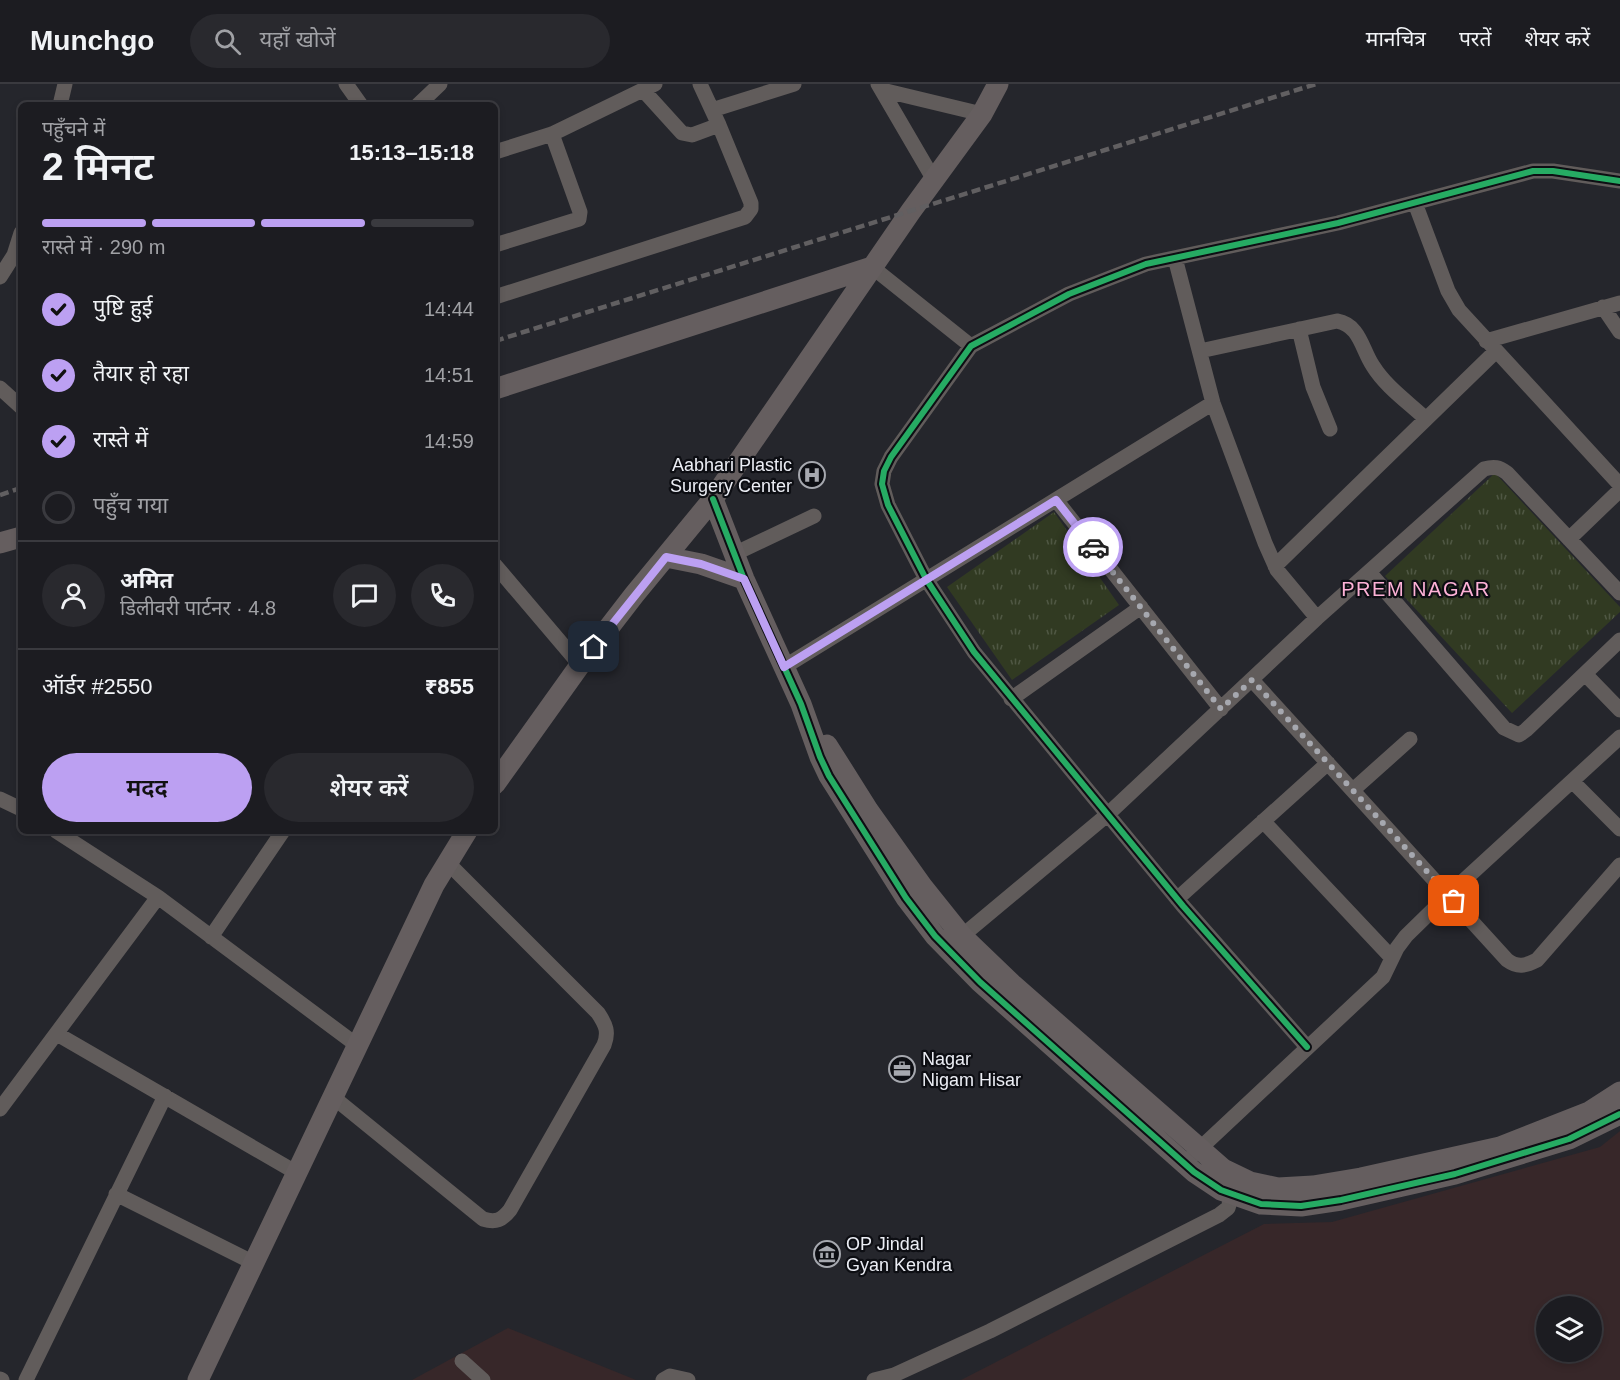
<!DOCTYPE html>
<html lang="hi">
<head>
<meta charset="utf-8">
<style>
	:root { --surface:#1c1c21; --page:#29292e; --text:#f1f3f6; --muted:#a0a1a5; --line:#3a3a3f; --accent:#bca0f2 }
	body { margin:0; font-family:Helvetica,"Noto Sans Devanagari",sans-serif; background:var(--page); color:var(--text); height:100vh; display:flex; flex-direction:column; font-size:22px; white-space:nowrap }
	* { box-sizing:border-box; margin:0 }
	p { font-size:20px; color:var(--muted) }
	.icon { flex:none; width:33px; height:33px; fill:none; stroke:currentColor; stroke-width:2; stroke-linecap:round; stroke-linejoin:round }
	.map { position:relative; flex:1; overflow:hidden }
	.details { position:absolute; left:18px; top:18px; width:480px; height:732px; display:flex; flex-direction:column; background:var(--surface); border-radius:9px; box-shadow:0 3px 9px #0003,0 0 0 2px var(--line) }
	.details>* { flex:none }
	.controls { position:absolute; left:1536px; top:1212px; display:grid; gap:12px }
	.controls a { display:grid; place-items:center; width:66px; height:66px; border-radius:50%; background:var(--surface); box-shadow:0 3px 9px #0003,0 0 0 2px var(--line); font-size:30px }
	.pin { position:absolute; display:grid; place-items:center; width:51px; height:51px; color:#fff; margin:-26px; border-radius:12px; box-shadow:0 3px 9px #0006 }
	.courier { position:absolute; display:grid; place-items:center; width:60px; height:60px; margin:-30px; border:4px solid #bca0f2; border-radius:50%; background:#fff; color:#222; box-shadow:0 2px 8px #0007 }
	.head em { font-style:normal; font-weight:600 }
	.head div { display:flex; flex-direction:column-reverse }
	.head { display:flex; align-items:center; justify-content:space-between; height:102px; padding:0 24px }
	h1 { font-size:39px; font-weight:600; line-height:45px }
	.bar { display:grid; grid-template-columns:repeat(4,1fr); gap:9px 6px; align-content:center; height:72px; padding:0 24px }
	.bar i { height:8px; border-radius:4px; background:var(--line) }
	.bar .on { background:var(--accent) }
	.bar p { grid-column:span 4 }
	.line { display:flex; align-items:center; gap:15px; padding:0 24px; border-top:2px solid var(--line) }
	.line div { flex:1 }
	.round { display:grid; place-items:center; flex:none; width:63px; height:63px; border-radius:32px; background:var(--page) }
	ol { padding:0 24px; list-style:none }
	li { display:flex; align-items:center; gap:18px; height:66px }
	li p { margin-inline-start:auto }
	li .icon { padding:6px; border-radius:50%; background:var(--accent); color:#111; stroke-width:4 }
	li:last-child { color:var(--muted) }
	li i { width:33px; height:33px; border:3px solid var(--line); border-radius:50% }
	.button { display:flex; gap:12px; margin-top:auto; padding:12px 24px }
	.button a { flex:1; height:69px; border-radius:36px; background:var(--accent); color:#111; font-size:24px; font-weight:600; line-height:69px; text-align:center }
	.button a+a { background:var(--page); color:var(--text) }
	header { display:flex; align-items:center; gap:36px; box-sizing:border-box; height:84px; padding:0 30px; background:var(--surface); border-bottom:2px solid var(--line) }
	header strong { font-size:28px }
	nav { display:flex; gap:33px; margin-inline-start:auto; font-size:21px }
	.search { width:420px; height:54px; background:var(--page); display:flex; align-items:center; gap:15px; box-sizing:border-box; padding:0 21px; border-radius:33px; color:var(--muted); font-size:22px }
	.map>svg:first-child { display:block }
	.education { fill:#372729; fill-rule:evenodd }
	.grass { fill:url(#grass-tufts) }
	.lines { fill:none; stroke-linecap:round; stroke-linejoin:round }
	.street { stroke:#615c5b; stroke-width:15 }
	.secondary { stroke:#655e5f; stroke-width:21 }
	.rail { stroke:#615f61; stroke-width:4.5; stroke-dasharray:9 4.5; stroke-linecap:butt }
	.cycleway-casing { stroke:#0d0e13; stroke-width:10 }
	.cycleway { stroke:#26ab63; stroke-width:6 }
	.done { stroke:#a6a8af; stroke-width:6; stroke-dasharray:0 10.8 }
	.route { stroke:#bca0f2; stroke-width:8 }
	.labels { text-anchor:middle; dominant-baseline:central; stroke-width:4.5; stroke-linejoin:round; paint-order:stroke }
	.poi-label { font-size:18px; fill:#eceef5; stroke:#0d0e13; text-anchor:start }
	.neighbourhood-label { font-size:20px; letter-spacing:1.5px; fill:#fdb1d6; stroke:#0d0e13 }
</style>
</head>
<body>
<header>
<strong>Munchgo</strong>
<div class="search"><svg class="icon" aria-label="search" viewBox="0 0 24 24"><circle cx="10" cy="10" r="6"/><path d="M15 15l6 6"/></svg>यहाँ खोजें</div>
<nav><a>मानचित्र</a><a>परतें</a><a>शेयर करें</a></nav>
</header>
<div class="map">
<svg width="1620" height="1296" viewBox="0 0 1620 1296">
	<defs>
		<pattern id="grass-tufts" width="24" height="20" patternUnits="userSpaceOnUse" patternTransform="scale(1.5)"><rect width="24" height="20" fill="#313a22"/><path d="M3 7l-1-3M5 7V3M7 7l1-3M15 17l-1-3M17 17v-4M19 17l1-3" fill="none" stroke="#4f5743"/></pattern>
	</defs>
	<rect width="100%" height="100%" fill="#25262c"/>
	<path class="education" d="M 1620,1047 L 1620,1296 L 961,1296 L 1264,1140 L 1332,1138 L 1600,1063 ZM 1546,1222 L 1592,1222 L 1592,1268 L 1546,1268 Z
		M 508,1244 L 636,1296 L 412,1296 Z"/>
	<path class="grass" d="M 1495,389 L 1620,523 L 1620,528 L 1512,629 L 1385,492 Z
		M 1054,428 L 1119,521 L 1012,596 L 947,503 Z"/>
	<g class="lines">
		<path class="street" d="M 346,0 L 361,21
			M 878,0 L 934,96
			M 643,6 L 682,49 L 692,51 L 719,41
			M 882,6 L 982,30
			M 60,21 L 65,0
			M 418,21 L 440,0
			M 712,26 L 794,0
			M 495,68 L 552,50 L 655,0
			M 1415,119 L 1448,207 L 1459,226 L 1620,401
			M 495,161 L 579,135 L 580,128 L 552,50
			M 1175,174 L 1213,319 L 1265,459 L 1277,486 L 1317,534
			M 872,183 L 971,262
			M 0,193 L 14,171 L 21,149
			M 495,213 L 745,133 L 751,125 L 751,119 L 719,41 L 700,0
			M 1603,223 L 1620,248
			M 1299,245 L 1313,303 L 1330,345
			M 1486,257 L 1620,219
			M 1200,267 L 1337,237 C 1360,241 1362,266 1373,282 C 1386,303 1408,318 1426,335
			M 0,304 L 21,323
			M 1056,416 L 1221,625
			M 1569,455 L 1620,406
			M 734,470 L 814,432
			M 495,481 L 580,581
			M 1275,482 L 1496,267
			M 1369,488 L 1504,644 L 1519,651 L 1526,646 L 1620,556
			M 784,583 L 1213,319
			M 1585,590 L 1620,626
			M 1252,596 L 1507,876 C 1518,884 1525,882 1537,876 L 1620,781
			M 1011,615 L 1141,523
			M 1572,697 L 1620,745
			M 1353,706 L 1410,655
			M 0,715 L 21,725
			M 1263,737 L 1392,874
			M 56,747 L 158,813 L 358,962
			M 1177,815 L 1328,679
			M 962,852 L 1107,731 L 1317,534 L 1484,385 C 1494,382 1499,383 1507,389 L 1620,509
			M 211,853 L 283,747
			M 57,950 L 297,1089
			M 1307,963 L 1183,822 L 974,568 L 926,495 L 888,421 L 882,400 L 884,387 L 891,373 L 971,262 L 1069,210 L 1146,180 L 1338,139 L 1533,87 L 1553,87 L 1620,97
			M 333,1013 L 483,1135 C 496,1139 502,1136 510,1126 L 604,961 C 609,948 606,941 598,929 L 448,779
			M 0,1025 L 158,813
			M 1193,1071 L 1383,893 L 1397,864 L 1406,852 L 1448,811 L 1620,653
			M 116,1110 L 254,1179
			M 462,1277 L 483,1296
			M 0,1295 L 2,1296
			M 26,1296 L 165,1012
			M 663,1296 L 670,1292 L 688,1296
			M 874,1296 L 894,1291 L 990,1247 L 1219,1131 L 1228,1124 L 1235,1101"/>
		<path class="secondary" d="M 495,305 L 872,183
			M 713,415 L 744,495 L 801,620 L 820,673 L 829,692 L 906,814 L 935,852 L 980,898 L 1194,1088 L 1221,1106 L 1261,1120 L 1301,1122 L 1341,1116 L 1455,1090 L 1569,1055 L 1620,1030
			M 0,459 L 21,453
			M 666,473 L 701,480 L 744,495
			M 827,661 L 868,726 L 922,802 L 962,852 L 1013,901 L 1223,1085 L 1250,1098 L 1278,1104 L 1313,1102 L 1361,1094 L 1500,1063 L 1589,1028 L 1620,1008
			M 495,700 L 580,581 L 634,511 L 713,415 L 911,127 L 982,30 L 998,0
			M 198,1296 L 434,801 L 467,747"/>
		<path class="rail" d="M 495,257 L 1316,0
			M 0,411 L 21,404"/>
		<defs>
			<path id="cycleway" d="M 713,415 L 744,495 L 801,620 L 820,673 L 829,692 L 906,814 L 935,852 L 980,898 L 1194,1088 L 1221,1106 L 1261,1120 L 1301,1122 L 1341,1116 L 1455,1090 L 1569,1055 L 1620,1030
				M 1307,963 L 1183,822 L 974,568 L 926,495 L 888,421 L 882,400 L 884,387 L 891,373 L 971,262 L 1069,210 L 1146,180 L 1338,139 L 1533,87 L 1553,87 L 1620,97"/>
		</defs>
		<use href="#cycleway" class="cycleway-casing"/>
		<use href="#cycleway" class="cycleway"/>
	</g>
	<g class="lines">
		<path class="done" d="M 1093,463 L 1221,625 L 1252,596 L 1454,817"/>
		<path class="route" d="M 594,563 L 666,473 L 701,480 L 744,495 L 784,583 L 1056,416 L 1093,463"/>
	</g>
	<defs>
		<symbol id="hospital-ring" viewBox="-11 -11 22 22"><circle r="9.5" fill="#0d0e13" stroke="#a6a8af" stroke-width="1.5"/><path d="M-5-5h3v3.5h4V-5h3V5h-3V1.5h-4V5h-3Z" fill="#a6a8af"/></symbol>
		<symbol id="office-ring" viewBox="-11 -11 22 22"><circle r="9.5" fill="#0d0e13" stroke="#a6a8af" stroke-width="1.5"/><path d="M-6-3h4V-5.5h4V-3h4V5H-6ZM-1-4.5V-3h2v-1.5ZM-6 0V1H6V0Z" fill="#a6a8af"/></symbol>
		<symbol id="museum-ring" viewBox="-11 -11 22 22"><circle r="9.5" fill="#0d0e13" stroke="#a6a8af" stroke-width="1.5"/><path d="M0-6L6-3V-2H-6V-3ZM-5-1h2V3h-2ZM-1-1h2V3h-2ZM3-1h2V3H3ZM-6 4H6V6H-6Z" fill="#a6a8af"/></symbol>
	</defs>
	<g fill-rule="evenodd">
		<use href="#hospital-ring" x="797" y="376" width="30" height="30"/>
		<use href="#office-ring" x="887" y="970" width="30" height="30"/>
		<use href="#museum-ring" x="812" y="1155" width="30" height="30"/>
	</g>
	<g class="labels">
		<g class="poi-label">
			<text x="792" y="381" text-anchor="end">Aabhari Plastic<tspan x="792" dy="21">Surgery Center</tspan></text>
			<text x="922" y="975">Nagar<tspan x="922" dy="21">Nigam Hisar</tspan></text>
			<text x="846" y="1160">OP Jindal<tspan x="846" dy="21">Gyan Kendra</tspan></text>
		</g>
		<g class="neighbourhood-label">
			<text x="1416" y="505">PREM NAGAR</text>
		</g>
	</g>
</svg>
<div class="controls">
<a><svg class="icon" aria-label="layers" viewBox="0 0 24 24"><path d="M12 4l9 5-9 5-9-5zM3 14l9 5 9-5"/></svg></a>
</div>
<div class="pin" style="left:1454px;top:817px;background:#ea580c"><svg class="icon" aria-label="bag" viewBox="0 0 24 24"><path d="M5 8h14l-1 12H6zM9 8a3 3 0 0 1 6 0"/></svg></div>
<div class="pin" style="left:594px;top:563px;background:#1f2937"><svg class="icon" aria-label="home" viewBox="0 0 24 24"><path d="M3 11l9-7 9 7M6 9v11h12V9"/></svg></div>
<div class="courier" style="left:1093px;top:463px"><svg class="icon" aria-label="car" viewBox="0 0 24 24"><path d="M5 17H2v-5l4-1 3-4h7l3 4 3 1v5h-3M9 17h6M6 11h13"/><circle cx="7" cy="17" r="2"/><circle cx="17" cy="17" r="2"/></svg></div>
<section class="details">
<div class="head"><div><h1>2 मिनट</h1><p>पहुँचने में</p></div><em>15:13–15:18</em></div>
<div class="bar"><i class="on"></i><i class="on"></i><i class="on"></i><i></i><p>रास्ते में · 290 m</p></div>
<ol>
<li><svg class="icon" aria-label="check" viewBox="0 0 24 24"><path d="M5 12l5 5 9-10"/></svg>पुष्टि हुई<p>14:44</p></li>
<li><svg class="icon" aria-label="check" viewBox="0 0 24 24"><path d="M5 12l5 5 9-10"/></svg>तैयार हो रहा<p>14:51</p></li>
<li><svg class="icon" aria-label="check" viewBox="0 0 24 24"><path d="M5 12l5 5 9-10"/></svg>रास्ते में<p>14:59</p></li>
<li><i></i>पहुँच गया</li>
</ol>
<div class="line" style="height:108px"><a class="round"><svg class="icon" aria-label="person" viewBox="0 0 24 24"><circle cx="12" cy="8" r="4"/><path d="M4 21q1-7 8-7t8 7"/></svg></a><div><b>अमित</b><p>डिलीवरी पार्टनर · 4.8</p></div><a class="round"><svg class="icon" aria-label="chat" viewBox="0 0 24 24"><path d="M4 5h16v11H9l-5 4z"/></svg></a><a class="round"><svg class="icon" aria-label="phone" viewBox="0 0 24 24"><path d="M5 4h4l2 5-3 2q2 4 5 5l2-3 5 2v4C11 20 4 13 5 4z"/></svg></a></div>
<div class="line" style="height:78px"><div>ऑर्डर #2550</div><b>₹855</b></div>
<div class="button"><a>मदद</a><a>शेयर करें</a></div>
</section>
</div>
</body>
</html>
